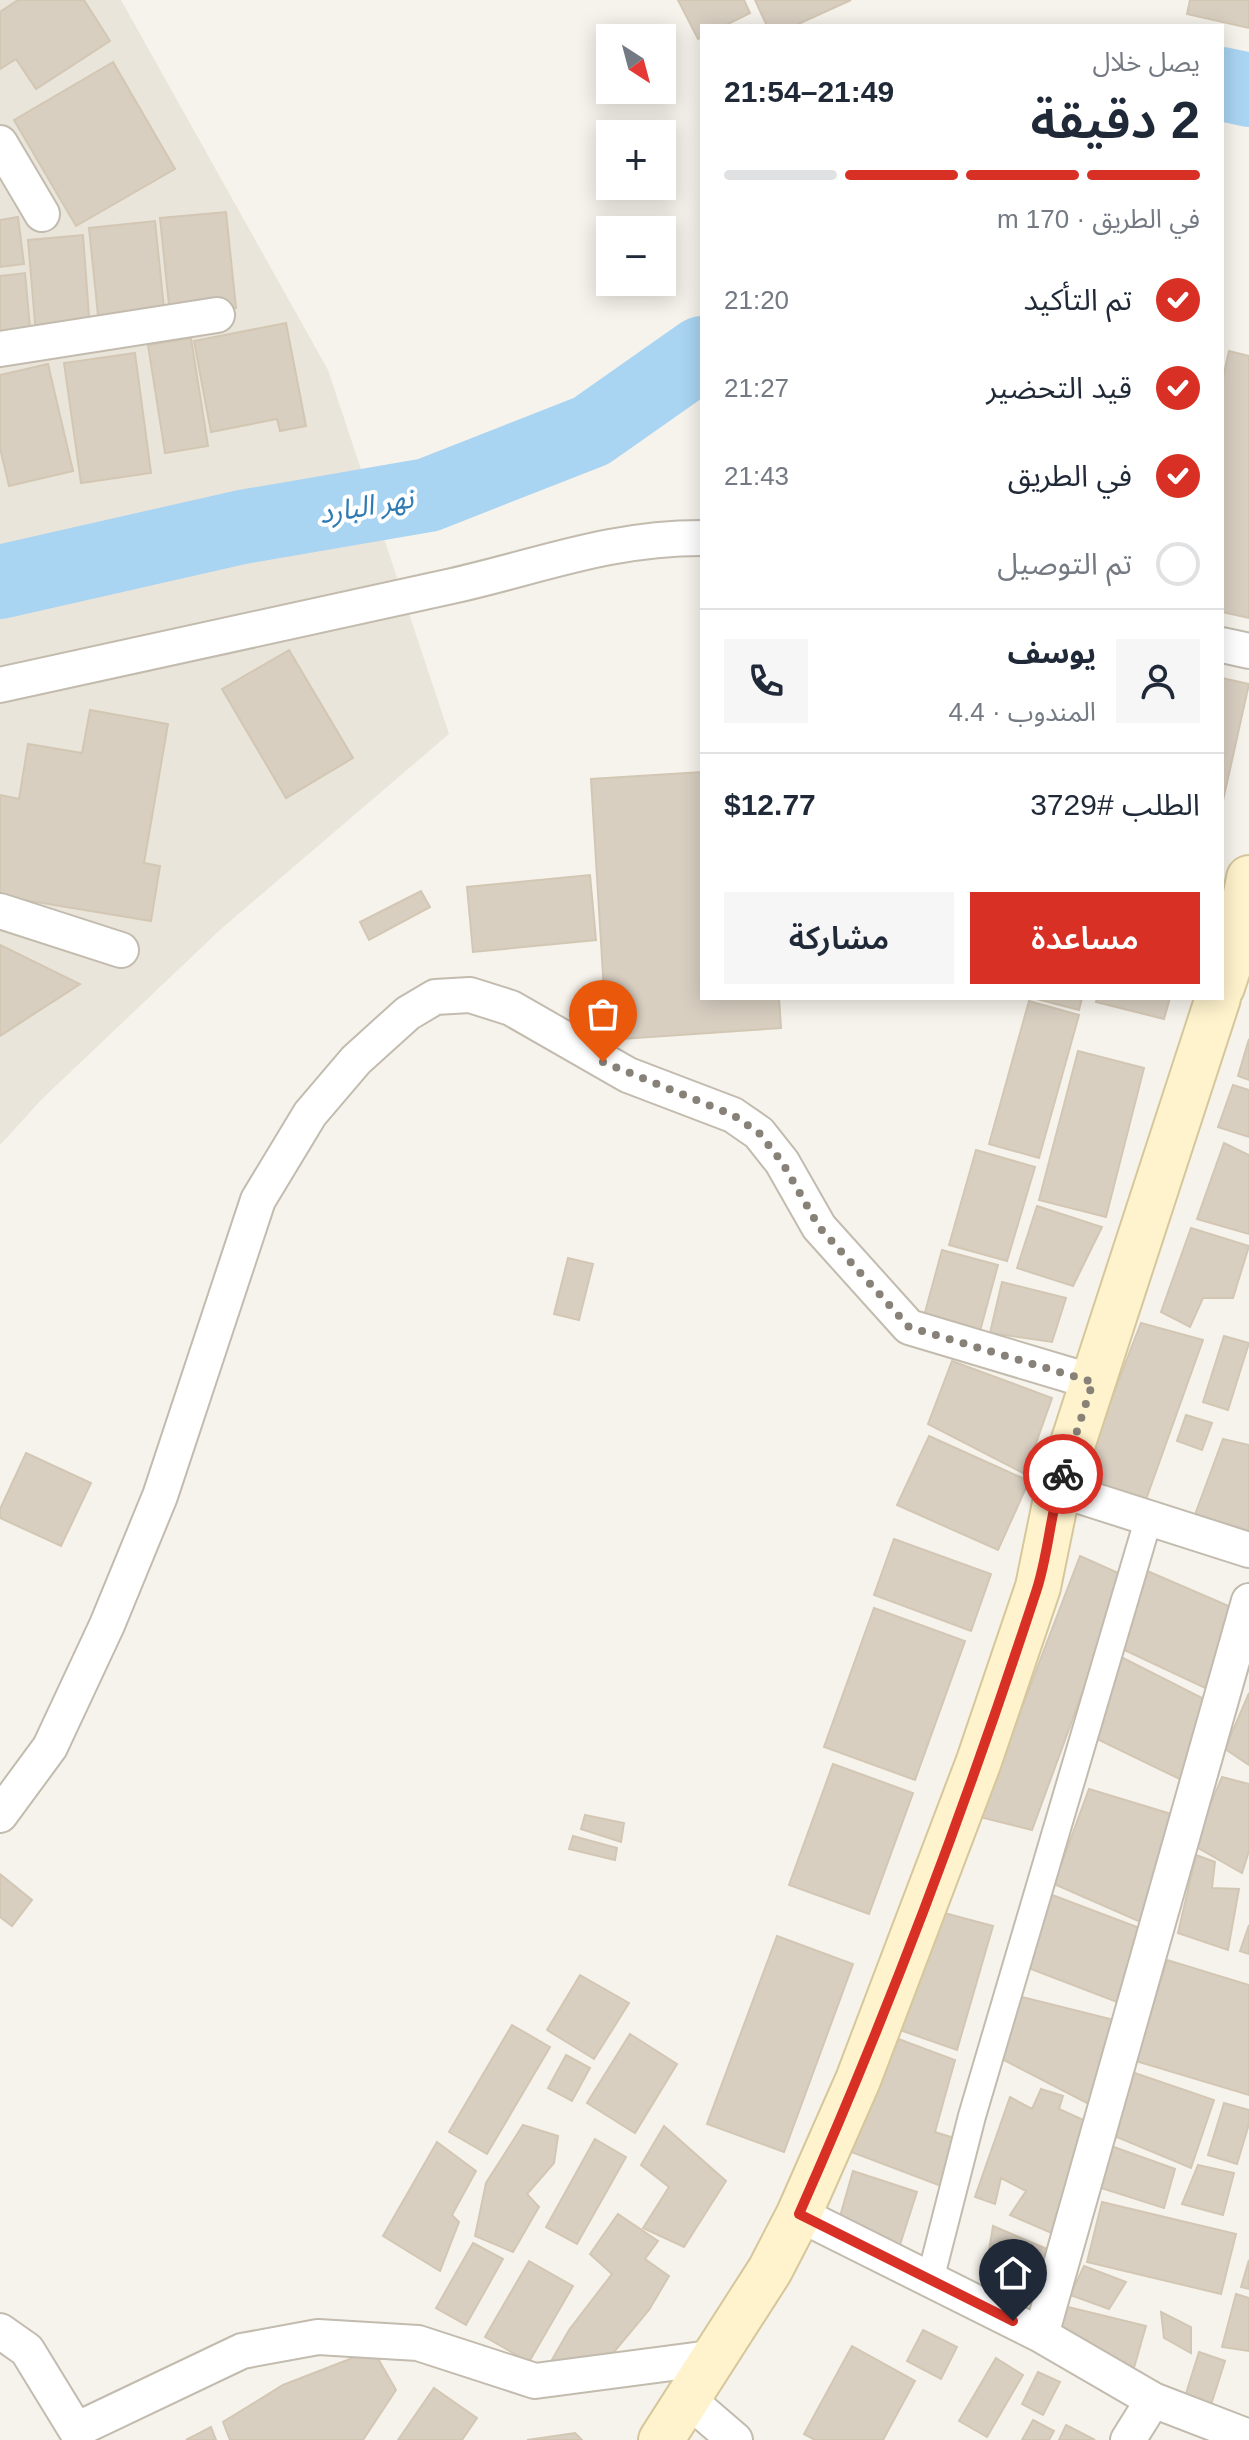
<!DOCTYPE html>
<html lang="ar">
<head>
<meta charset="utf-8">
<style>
	:root { --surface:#fff; --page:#f6f6f7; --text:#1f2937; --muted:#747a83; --line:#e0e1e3; --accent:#d93025 }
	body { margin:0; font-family:Arial,"Noto Sans Arabic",sans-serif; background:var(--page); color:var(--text); direction:rtl; height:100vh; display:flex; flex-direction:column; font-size:30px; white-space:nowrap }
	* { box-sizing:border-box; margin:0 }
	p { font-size:26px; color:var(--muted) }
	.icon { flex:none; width:44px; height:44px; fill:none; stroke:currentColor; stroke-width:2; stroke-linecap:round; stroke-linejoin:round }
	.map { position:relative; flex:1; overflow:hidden; direction:ltr }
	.drawer { position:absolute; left:700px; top:24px; width:524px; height:976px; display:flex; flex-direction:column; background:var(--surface); border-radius:0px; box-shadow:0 4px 20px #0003; direction:rtl }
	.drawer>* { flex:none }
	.needle { width:52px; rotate:144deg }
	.tools { position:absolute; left:596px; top:24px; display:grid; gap:16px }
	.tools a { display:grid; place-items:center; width:80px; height:80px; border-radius:0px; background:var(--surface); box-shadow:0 4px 20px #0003; font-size:40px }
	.pin { position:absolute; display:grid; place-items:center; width:68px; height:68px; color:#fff; margin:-82px -34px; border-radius:50% 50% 50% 0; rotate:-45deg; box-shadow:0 0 8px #0007 }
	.pin .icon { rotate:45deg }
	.courier { position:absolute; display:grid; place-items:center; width:80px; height:80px; margin:-40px; border:6px solid #d93025; border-radius:50%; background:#fff; color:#222; box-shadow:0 2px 10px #0007 }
	.headline em { font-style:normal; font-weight:600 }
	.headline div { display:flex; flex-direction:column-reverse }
	.headline { display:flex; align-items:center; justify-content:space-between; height:136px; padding:0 24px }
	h1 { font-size:52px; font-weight:600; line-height:60px }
	.bar { display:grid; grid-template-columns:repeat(4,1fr); gap:12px 8px; align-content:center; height:96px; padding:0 24px }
	.bar i { height:10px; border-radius:6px; background:var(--line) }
	.bar .on { background:var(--accent) }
	.bar p { grid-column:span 4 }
	.line { display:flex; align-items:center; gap:20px; padding:0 24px; border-top:2px solid var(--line) }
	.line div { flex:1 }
	.round { display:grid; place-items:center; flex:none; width:84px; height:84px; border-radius:0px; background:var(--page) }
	ol { padding:0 24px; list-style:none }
	li { display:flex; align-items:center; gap:24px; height:88px }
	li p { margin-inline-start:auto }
	li .icon { padding:8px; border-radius:50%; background:var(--accent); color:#fff; stroke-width:4 }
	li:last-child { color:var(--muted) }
	li i { width:44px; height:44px; border:4px solid var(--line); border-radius:50% }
	.primary-button { display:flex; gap:16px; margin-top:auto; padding:16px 24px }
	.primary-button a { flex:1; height:92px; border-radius:0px; background:var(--accent); color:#fff; font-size:32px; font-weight:600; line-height:92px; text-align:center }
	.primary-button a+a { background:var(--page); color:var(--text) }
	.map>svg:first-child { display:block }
	.residential { fill:#eae5da }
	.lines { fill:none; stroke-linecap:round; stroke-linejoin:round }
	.river { stroke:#a9d4f2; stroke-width:74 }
	.building { fill:#d8cfc1; stroke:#d3c7b4; stroke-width:2 }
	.pedestrian-casing { stroke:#c2bbae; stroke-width:30 }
	.minor-casing { stroke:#c2bbae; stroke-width:38 }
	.secondary-casing { stroke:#d6c79b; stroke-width:48 }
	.pedestrian { stroke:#fff; stroke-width:26 }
	.minor { stroke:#fff; stroke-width:34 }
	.secondary { stroke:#fff3cd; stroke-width:44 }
	.done { stroke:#878178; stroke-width:8; stroke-dasharray:0 14.4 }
	.route { stroke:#d93025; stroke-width:10 }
	.labels { text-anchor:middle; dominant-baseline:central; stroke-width:8; stroke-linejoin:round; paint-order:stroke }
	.water-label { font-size:28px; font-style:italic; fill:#2e7ab2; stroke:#fff }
</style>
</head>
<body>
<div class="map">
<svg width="1249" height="2440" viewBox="0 0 1249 2440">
	<rect width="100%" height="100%" fill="#f6f3ec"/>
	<path class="residential" d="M 0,0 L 121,0 L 328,370 L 449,734 L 221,929 L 41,1100 L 0,1145 Z"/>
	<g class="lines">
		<path class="river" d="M 1222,84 L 1249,90
			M 0,582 L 242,527 L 428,495 L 591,431 L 702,353"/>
	</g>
	<path class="building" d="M 18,0 L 84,0 L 110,41 L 36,89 L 16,59 L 0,69 L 0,12 Z
		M 678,0 L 744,0 L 750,13 L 724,26 L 702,26 L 702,37 L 698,39 Z
		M 755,0 L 851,0 L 794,26 L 767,26 Z
		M 1190,0 L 1249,0 L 1249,28 L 1187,14 Z
		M 113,62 L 175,169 L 76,226 L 14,120 Z
		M 226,212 L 236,308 L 170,315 L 160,218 Z
		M 18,217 L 24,264 L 0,267 L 0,220 Z
		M 155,221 L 165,318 L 99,325 L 89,228 Z
		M 83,235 L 90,330 L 36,335 L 28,240 Z
		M 25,273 L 31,338 L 0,341 L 0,276 Z
		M 286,323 L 306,426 L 280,431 L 277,419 L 211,432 L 194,341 Z
		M 191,338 L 208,446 L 165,453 L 148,345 Z
		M 1229,351 L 1249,356 L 1249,618 L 1222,612 L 1222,382 Z
		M 135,353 L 151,473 L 81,483 L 64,363 Z
		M 48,364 L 73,471 L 9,486 L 0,448 L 0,375 Z
		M 289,650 L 353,758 L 286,798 L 222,689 Z
		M 1222,678 L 1249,684 L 1222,805 Z
		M 90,710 L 168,724 L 144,863 L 160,866 L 151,921 L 0,896 L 0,795 L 19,799 L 28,744 L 82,753 Z
		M 702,772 L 702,998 L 779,998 L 781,1028 L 607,1040 L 591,779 Z
		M 590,875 L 596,940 L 473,952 L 467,887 Z
		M 421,891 L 430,907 L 369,940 L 360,922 Z
		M 0,945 L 80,984 L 0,1036 Z
		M 1033,998 L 1082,998 L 1079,1010 Z
		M 1097,998 L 1170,998 L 1164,1019 L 1096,1002 Z
		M 1029,1001 L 1079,1015 L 1039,1158 L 989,1144 Z
		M 1249,1039 L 1249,1080 L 1238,1076 Z
		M 1078,1051 L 1144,1068 L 1106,1217 L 1039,1200 Z
		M 1233,1085 L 1249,1090 L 1249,1137 L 1218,1127 Z
		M 1224,1143 L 1249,1155 L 1249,1234 L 1197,1219 Z
		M 976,1150 L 1035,1167 L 1007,1261 L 949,1245 Z
		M 1037,1206 L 1102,1227 L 1073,1286 L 1017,1268 Z
		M 1191,1228 L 1249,1246 L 1233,1298 L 1203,1298 L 1190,1327 L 1161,1312 Z
		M 942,1250 L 998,1265 L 980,1331 L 924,1316 Z
		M 568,1258 L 593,1264 L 579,1320 L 554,1314 Z
		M 1002,1282 L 1066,1298 L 1052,1342 L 990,1333 Z
		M 1141,1323 L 1203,1340 L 1144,1505 L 1079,1482 Z
		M 1224,1336 L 1249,1343 L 1228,1410 L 1203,1402 Z
		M 952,1361 L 1052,1398 L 1025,1474 L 928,1424 Z
		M 1186,1415 L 1212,1423 L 1202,1450 L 1177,1441 Z
		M 929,1436 L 1029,1481 L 998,1550 L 897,1505 Z
		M 1223,1439 L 1249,1445 L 1249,1536 L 1193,1520 Z
		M 26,1453 L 91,1483 L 61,1546 L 0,1518 L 0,1509 Z
		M 894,1539 L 991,1574 L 971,1631 L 874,1595 Z
		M 1080,1556 L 1125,1576 L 1032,1830 L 980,1817 Z
		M 1145,1570 L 1238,1610 L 1214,1692 L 1120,1648 Z
		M 874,1608 L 965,1641 L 915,1780 L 824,1747 Z
		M 1121,1657 L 1210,1702 L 1192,1785 L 1095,1738 Z
		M 1249,1693 L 1249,1765 L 1225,1749 Z
		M 833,1764 L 913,1793 L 869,1914 L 789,1885 Z
		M 1222,1777 L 1249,1784 L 1249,1851 L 1242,1873 L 1193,1845 Z
		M 1089,1789 L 1181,1817 L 1145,1924 L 1054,1884 Z
		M 585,1815 L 624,1823 L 621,1842 L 581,1829 Z
		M 573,1836 L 617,1848 L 615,1860 L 569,1849 Z
		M 1196,1855 L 1215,1862 L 1212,1888 L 1239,1889 L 1228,1950 L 1178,1933 Z
		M 0,1874 L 32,1900 L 12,1926 L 0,1917 Z
		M 1047,1893 L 1145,1930 L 1117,2002 L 1023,1966 Z
		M 933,1910 L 993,1926 L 957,2050 L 897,2029 Z
		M 1249,1925 L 1249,1954 L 1240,1951 Z
		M 777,1936 L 853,1964 L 784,2152 L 707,2124 Z
		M 1167,1960 L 1249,1985 L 1249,2095 L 1136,2061 Z
		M 580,1975 L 629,2003 L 594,2059 L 547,2030 Z
		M 1018,1996 L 1114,2020 L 1089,2104 L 1000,2058 Z
		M 512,2025 L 550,2047 L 487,2154 L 449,2132 Z
		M 630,2034 L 677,2064 L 635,2133 L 587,2103 Z
		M 885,2034 L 955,2060 L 935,2132 L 957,2139 L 941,2186 L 846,2150 Z
		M 566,2055 L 590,2068 L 572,2101 L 548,2088 Z
		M 1126,2070 L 1214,2100 L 1191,2168 L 1107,2133 Z
		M 1041,2089 L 1063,2096 L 1059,2109 L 1088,2122 L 1056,2235 L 1010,2215 L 1026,2191 L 1001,2178 L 995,2204 L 975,2197 L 1010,2097 L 1032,2109 Z
		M 1224,2103 L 1249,2110 L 1249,2124 L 1237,2164 L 1208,2155 Z
		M 523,2125 L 558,2136 L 554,2163 L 527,2194 L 539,2207 L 513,2252 L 475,2236 L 486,2183 Z
		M 664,2126 L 726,2181 L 684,2247 L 643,2228 L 669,2187 L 641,2165 Z
		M 595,2139 L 626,2157 L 577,2244 L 546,2227 Z
		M 437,2142 L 476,2171 L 452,2215 L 459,2222 L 440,2271 L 383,2236 Z
		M 1100,2142 L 1175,2169 L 1164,2208 L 1092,2185 Z
		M 1198,2165 L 1234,2173 L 1223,2215 L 1182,2204 Z
		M 853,2171 L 917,2192 L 897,2254 L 837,2227 Z
		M 1102,2202 L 1236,2234 L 1221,2294 L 1087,2262 Z
		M 618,2214 L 658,2241 L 645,2259 L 669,2276 L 649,2310 L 604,2364 L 549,2365 L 569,2330 L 612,2274 L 590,2254 Z
		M 993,2226 L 1052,2251 L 1036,2299 L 983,2288 Z
		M 473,2243 L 503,2259 L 466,2325 L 436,2308 Z
		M 1249,2260 L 1249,2289 L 1241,2287 Z
		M 529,2261 L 573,2286 L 529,2362 L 485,2337 Z
		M 1084,2266 L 1126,2282 L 1109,2309 L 1070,2295 Z
		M 1236,2294 L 1249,2298 L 1249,2351 L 1222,2347 Z
		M 1060,2305 L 1146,2326 L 1131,2378 L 1052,2334 Z
		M 1161,2312 L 1191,2327 L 1191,2353 L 1164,2338 Z
		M 923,2330 L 957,2347 L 941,2379 L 907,2361 Z
		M 852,2346 L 915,2381 L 883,2440 L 815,2440 L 804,2434 Z
		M 373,2350 L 396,2390 L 363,2440 L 230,2440 L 223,2422 L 283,2385 Z
		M 1199,2352 L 1225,2361 L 1209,2411 L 1183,2403 Z
		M 996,2358 L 1023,2375 L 987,2437 L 959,2421 Z
		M 1038,2372 L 1060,2382 L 1043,2415 L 1022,2404 Z
		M 434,2388 L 477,2418 L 462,2440 L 398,2440 Z
		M 1033,2420 L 1054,2431 L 1049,2440 L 1022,2440 Z
		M 1066,2425 L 1095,2440 L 1059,2440 Z
		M 211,2427 L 216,2440 L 186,2440 Z
		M 575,2433 L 582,2440 L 527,2440 Z"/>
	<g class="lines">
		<defs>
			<path id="pedestrian" d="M 930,2280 L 972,2116 L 1149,1517"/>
			<path id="minor" d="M 0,143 L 42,214
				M 0,349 L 217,315
				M 1222,645 L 1249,651
				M 0,685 C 151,652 302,619 452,586 C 541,566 608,538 702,538
				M 0,911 L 121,950
				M 1058,1489 L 1249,1550
				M 0,1815 L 50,1747 L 107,1625 L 160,1496 L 258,1200 L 310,1114 L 356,1060 L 408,1013 L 435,997 L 470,995 L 511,1008 L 628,1075 L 733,1115 L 759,1133 L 782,1162 L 819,1227 L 909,1327 L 1093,1382
				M 799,2214 L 1041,2335 L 1153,2400 L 1249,2437
				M 0,2331 L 27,2350 L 76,2430 L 242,2351 L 318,2337 L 418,2343 L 535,2381 L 710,2358
				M 1041,2335 L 1249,1601
				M 685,2397 L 735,2440
				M 1128,2440 L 1153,2400"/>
			<path id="secondary" d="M 1222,987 L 1237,941 L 1249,878
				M 661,2440 L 770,2270 L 799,2214 L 858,2080 L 979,1761 L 1038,1587 L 1058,1489 L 1218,998"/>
		</defs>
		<use href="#pedestrian" class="pedestrian-casing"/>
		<use href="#minor" class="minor-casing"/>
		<use href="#secondary" class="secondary-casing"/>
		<use href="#pedestrian" class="pedestrian"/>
		<use href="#minor" class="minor"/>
		<use href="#secondary" class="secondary"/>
	</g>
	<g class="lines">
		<path class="done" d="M 603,1062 L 733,1115 L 759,1133 L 782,1162 L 819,1227 L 909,1327 L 1093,1382 L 1063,1474"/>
		<path class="route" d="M 1013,2321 L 799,2214 C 889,2011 967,1803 1036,1592 C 1049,1553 1050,1512 1063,1474"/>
	</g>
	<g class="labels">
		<g class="water-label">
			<text transform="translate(366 506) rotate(-10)">نهر البارد</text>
		</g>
	</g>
</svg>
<div class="tools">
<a><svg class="needle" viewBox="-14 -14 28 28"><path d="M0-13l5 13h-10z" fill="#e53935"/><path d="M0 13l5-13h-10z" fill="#747a83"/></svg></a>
<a>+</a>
<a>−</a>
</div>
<div class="pin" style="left:603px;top:1062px;background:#ea580c"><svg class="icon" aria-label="bag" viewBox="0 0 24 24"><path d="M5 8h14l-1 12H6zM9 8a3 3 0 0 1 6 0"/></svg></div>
<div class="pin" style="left:1013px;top:2321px;background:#1f2937"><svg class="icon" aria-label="home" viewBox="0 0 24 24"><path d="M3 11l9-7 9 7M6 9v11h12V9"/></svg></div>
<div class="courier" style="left:1063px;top:1474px"><svg class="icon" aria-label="bike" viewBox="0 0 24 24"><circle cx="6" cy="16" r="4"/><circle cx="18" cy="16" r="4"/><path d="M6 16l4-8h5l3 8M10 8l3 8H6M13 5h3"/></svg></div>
<section class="drawer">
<div class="headline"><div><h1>2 دقيقة</h1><p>يصل خلال</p></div><em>21:49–21:54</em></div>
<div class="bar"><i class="on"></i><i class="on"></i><i class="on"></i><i></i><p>في الطريق · 170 m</p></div>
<ol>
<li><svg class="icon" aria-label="check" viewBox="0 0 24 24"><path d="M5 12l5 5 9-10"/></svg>تم التأكيد<p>21:20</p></li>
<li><svg class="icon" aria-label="check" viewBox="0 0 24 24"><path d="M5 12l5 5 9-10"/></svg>قيد التحضير<p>21:27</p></li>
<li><svg class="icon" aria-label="check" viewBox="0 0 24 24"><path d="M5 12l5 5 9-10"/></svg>في الطريق<p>21:43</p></li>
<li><i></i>تم التوصيل</li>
</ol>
<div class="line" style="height:144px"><a class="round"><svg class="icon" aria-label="person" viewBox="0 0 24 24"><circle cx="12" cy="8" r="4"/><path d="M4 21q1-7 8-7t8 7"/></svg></a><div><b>يوسف</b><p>المندوب · 4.4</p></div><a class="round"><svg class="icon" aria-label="phone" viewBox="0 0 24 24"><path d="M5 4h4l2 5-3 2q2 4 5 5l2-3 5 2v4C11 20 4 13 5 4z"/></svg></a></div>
<div class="line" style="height:104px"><div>الطلب #3729</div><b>$12.77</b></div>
<div class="primary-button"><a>مساعدة</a><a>مشاركة</a></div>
</section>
</div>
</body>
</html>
